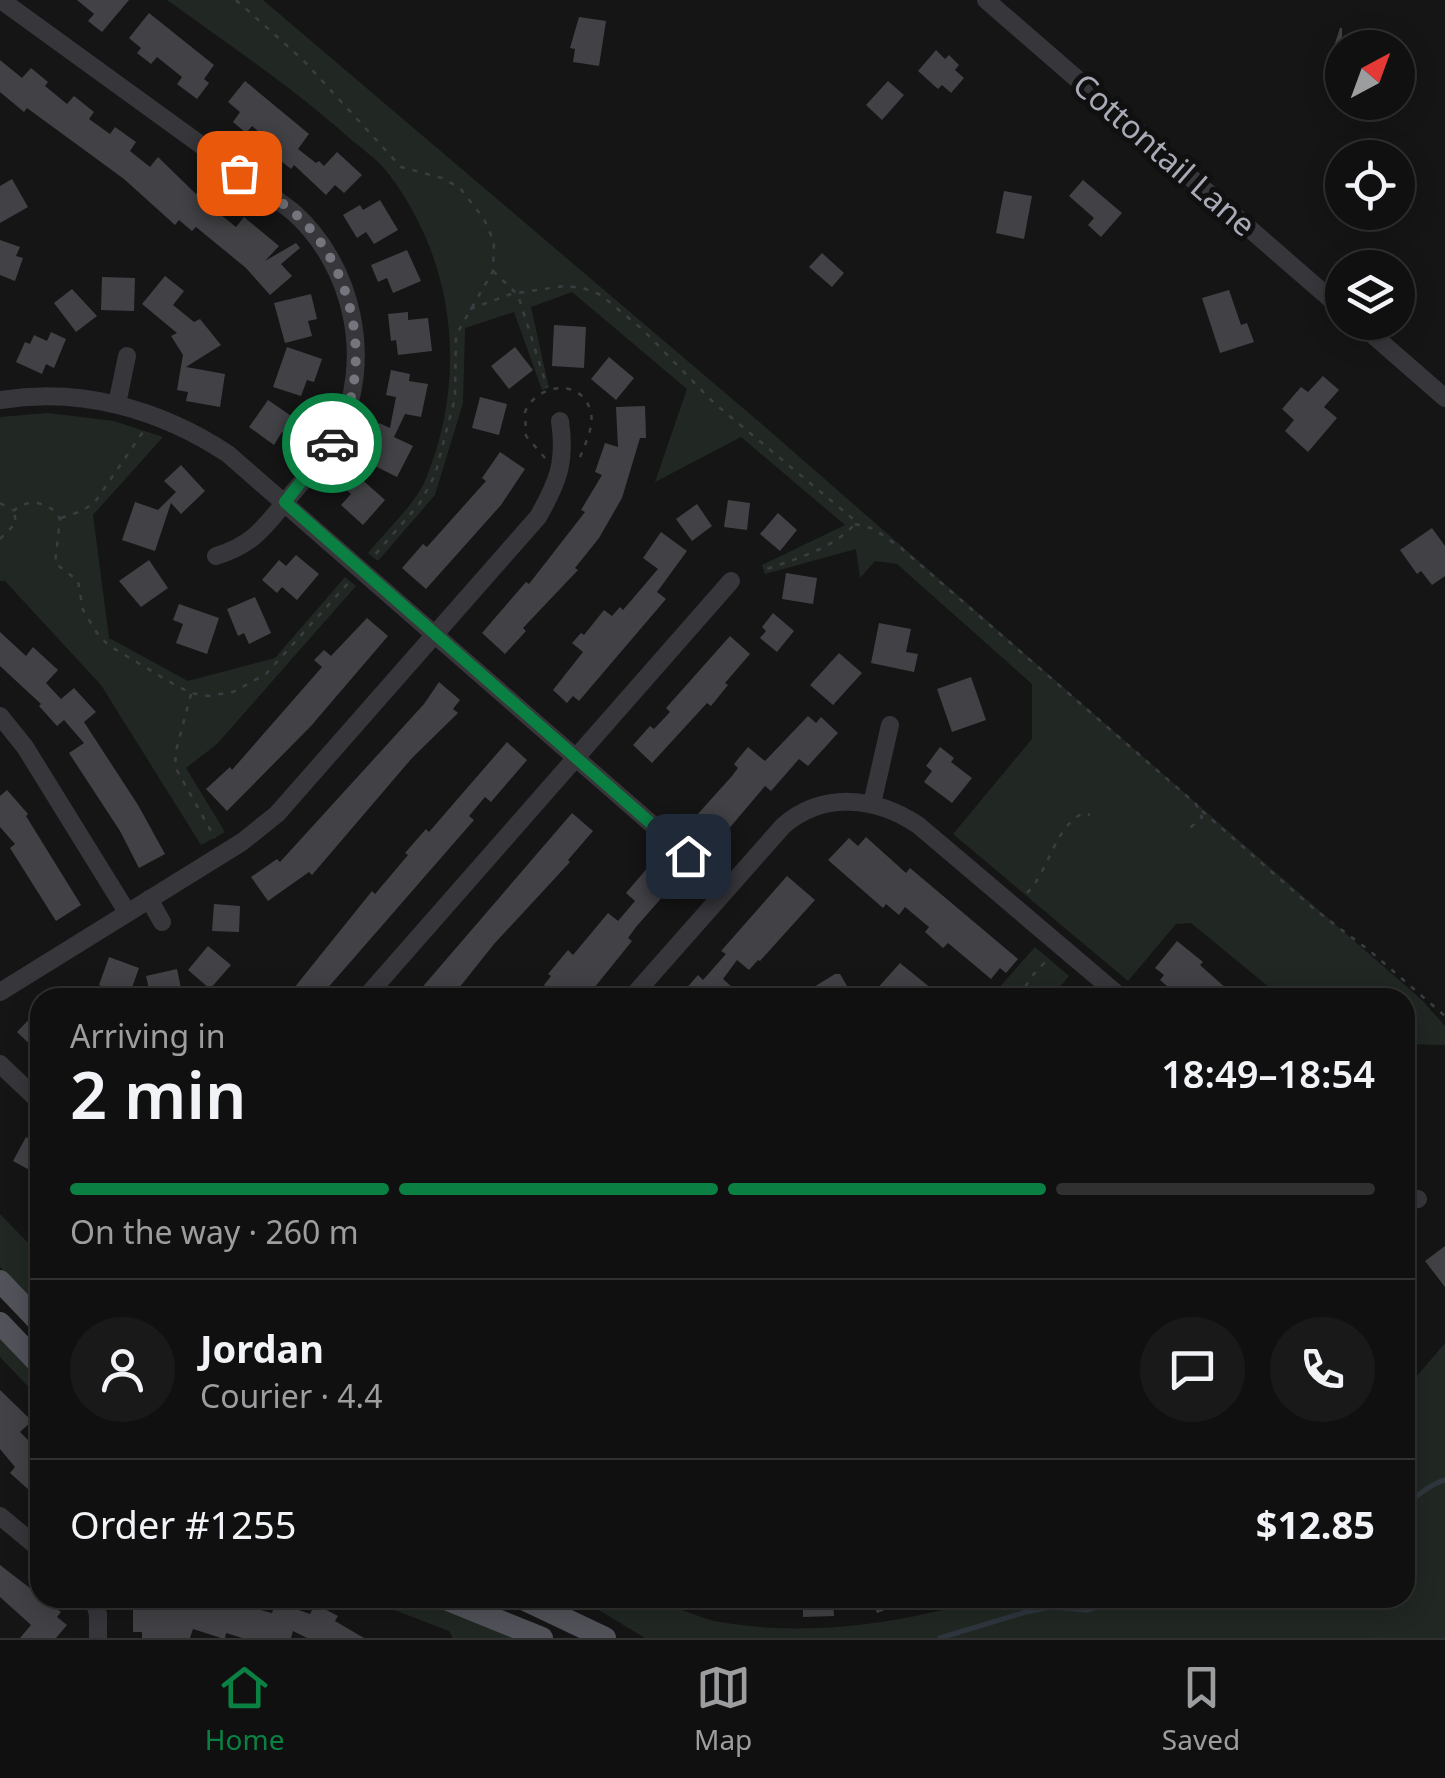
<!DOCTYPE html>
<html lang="en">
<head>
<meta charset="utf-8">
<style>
	:root { --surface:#101010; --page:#191919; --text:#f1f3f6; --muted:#9c9d9f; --line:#303030; --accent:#0b8043 }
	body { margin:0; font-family:"Noto Sans",sans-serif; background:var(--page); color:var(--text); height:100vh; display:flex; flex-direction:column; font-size:38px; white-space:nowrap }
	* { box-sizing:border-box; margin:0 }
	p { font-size:32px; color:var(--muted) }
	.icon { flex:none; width:55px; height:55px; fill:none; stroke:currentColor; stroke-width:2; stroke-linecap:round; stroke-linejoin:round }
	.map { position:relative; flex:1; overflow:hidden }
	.drawer { position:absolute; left:30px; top:988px; width:1385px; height:620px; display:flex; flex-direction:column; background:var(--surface); border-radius:30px; box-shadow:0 5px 25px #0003,0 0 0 2px var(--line) }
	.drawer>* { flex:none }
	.needle { width:65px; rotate:41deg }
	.tools { position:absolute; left:1325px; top:30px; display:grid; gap:20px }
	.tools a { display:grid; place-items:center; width:90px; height:90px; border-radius:50%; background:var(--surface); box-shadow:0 5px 25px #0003,0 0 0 2px var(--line); font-size:50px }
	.pin { position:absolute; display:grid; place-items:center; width:85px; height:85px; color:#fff; margin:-42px; border-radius:20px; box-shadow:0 5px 15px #0006 }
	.courier { position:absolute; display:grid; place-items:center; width:100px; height:100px; margin:-50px; border:8px solid #0b8043; border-radius:50%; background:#fff; color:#222; box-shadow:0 2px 12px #0007 }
	.headline em { font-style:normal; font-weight:600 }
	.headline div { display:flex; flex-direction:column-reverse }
	.headline { display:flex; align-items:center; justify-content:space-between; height:170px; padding:0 40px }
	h1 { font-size:65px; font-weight:600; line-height:75px }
	.bar { display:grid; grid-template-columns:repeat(4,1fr); gap:15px 10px; align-content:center; height:120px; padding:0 40px }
	.bar i { height:12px; border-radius:8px; background:var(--line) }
	.bar .selected { background:var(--accent) }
	.bar p { grid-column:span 4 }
	.line { display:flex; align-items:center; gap:25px; padding:0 40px; border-top:2px solid var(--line) }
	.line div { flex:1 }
	.round { display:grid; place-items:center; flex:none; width:105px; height:105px; border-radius:52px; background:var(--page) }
	.tab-bar { display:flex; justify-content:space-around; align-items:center; height:140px; border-top:2px solid var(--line); background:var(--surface); font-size:28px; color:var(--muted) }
	.tab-bar a { display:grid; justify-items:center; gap:5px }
	.tab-bar .selected { color:var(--accent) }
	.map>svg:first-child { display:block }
	.green { fill:#212823 }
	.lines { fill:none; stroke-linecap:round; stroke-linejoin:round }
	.stream { stroke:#2f363e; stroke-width:5 }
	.building { fill:#424246 }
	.path { stroke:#3c3d42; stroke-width:2.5; stroke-dasharray:5 8; stroke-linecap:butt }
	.minor { stroke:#36363b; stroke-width:18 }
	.major { stroke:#52535a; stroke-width:22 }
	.done { stroke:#75767d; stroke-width:10; stroke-dasharray:0 18 }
	.route { stroke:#0b8043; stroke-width:12 }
	.labels { text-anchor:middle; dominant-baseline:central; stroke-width:10; stroke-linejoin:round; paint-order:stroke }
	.street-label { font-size:32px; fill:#a8aab5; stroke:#101011 }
</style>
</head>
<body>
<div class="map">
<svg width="1445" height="1638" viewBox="0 0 1445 1638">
	<rect width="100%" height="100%" fill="#151516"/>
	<path class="green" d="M 167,0 L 263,0 L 757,420 L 1422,1000 L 1445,1026 L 1445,1045 L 1405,1044 L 1405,998 L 1281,997 L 1191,923 L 1176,924 L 1128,981 L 953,834 L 1032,739 L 1032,684 L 897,564 L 875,561 L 860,578 L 856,549 L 765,574 L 762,565 L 845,525 L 741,437 L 655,482 L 687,389 L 572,292 L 531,307 L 549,388 L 542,390 L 514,312 L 465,328 L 463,403 L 435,495 L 378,561 L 368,553 C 384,533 415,504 425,481 C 468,378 456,262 388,173 C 377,159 361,148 348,137 C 292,87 228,44 167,0 Z
		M 48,413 L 114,421 L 163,437 L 93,515 L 109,638 L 188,681 L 275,658 L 345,577 L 356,586 L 217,744 L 186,768 L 225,832 L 201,845 L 101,685 L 5,581 L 0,581 L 0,417 Z
		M 1035,947 L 1069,976 L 1051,997 L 991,997 Z
		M 0,1214 L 40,1255 L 40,1309 L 0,1267 Z
		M 0,1336 L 40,1378 L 40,1399 L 0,1357 Z
		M 1445,1343 L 1445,1638 L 645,1638 L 579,1598 C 601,1597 628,1593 648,1598 C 671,1604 692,1615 714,1621 C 806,1638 899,1624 988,1598 L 1405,1598 L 1405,1390 Z
		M 363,1598 L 413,1598 L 514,1638 L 453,1638 L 449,1631 Z"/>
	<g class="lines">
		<path class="stream" d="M 1405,1503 C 1420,1496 1429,1484 1445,1480
			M 940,1638 L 1026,1612 L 1051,1607 L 1087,1610 L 1131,1598"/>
	</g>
	<path class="building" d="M 77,0 L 129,0 L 102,32 L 88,21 L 94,14 Z
		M 149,13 L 214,65 L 204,79 L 209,83 L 197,99 L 177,84 L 182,77 L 157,57 L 151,64 L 137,53 L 141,48 L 129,38 Z
		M 579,17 L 606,21 L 599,66 L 573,62 L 575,49 L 570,48 Z
		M 1340,28 L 1342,28 L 1342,86 L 1323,79 Z
		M 936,50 L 945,59 L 949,55 L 959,65 L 955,70 L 964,78 L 951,93 L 942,85 L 938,89 L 918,71 Z
		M 0,60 L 22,78 L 31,68 L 48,82 L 45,86 L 67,104 L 74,96 L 94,112 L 89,119 L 110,134 L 115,127 L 136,142 L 130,151 L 150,167 L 158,157 L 196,194 L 200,188 L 221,205 L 216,211 L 236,227 L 244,217 L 279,246 L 265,261 L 296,243 L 300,248 L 281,264 L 292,276 L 270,295 L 246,268 L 196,227 L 192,231 L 179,220 L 175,225 L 124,179 L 27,108 L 24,112 L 0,92 Z
		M 245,81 L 309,134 L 298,149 L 316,163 L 319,161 L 324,166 L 337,152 L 362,175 L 344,193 L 335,185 L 326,195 L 294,165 L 291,169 L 271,153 L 276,146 L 252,126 L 246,133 L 233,122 L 240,112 L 228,102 Z
		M 888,81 L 904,95 L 882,120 L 866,105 Z
		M 12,179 L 28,207 L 0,223 L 0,186 Z
		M 1083,180 L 1122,213 L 1101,237 L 1088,225 L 1094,218 L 1069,196 Z
		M 1004,191 L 1032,196 L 1024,239 L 996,233 Z
		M 380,200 L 398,230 L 374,244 L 366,232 L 357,238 L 343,215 L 360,205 L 363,210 Z
		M 0,240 L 20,247 L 16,256 L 23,258 L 15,281 L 0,275 Z
		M 407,250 L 421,281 L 393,293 L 387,278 L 378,282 L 371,265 Z
		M 822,253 L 844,273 L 832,287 L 809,267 Z
		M 165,276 L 184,291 L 173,305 L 194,322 L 200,319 L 221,345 L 186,367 L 225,374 L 220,407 L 186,401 L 188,392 L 177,390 L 183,355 L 171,336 L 177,333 L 142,304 Z
		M 102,277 L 135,278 L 134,311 L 101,310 Z
		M 72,289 L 97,316 L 76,332 L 54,303 Z
		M 1229,290 L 1241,325 L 1247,323 L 1254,342 L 1220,353 L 1202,298 Z
		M 311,294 L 317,319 L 308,321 L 312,336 L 285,343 L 274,303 Z
		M 408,312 L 408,320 L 428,318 L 432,351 L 398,355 L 396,340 L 391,341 L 388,314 Z
		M 554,325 L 586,327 L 584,368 L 552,366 Z
		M 51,332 L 66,339 L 54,368 L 46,364 L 42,374 L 16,362 L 25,342 L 30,344 L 34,335 L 47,341 Z
		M 287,347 L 322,359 L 314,382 L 307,380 L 301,396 L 273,387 Z
		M 515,347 L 533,370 L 509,389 L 491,366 Z
		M 609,357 L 634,378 L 616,400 L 591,379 Z
		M 391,370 L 410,374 L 409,381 L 428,384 L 421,417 L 405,414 L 394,437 L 413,446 L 397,477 L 373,465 L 379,453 L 367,447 L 379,423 L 390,428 L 396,397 L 386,395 Z
		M 1323,376 L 1339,390 L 1324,407 L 1337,418 L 1308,452 L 1285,431 L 1294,420 L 1282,409 L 1301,387 L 1308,392 Z
		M 480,397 L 507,404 L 499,435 L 472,428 Z
		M 268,400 L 300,422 L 289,438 L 282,432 L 274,445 L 249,427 Z
		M 645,406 L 646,438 L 640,438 L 622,498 L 599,538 L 575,568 L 578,570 L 523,628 L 526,631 L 505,654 L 482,633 L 526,582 L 529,584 L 585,512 L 581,510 L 602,475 L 595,472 L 605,443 L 618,447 L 616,407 Z
		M 500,452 L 525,469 L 501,505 L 426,589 L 402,568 L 423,544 L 427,547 L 486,481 L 482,478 Z
		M 181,465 L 205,491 L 181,514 L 171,503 L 155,551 L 122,540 L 135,502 L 158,510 L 176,492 L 164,481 Z
		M 353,476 L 358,476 L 385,500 L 363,525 L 341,505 L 351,494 L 343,487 Z
		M 728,500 L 750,503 L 747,530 L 724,527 Z
		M 697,504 L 712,526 L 692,541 L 676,519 Z
		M 778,513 L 797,530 L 780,551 L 760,534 Z
		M 1432,528 L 1445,546 L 1445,576 L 1432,585 L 1421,571 L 1417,574 L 1400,550 Z
		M 661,532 L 687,551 L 657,592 L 666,599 L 579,701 L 573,696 L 567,703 L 553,690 L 583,652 L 572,643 L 581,633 L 584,635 L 604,610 L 612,616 L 620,607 L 623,610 L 658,569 L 643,558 Z
		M 296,555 L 319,574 L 297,600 L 282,587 L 277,593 L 262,580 L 279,560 L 286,566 Z
		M 149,560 L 168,588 L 141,607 L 119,581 Z
		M 786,573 L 817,578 L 813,604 L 782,599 Z
		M 255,597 L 271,633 L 249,644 L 244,633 L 238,636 L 227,609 Z
		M 179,604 L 219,618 L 207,654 L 176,643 L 183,624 L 173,620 Z
		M 773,613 L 794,631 L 777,652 L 760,638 L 766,631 L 762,627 Z
		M 367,618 L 388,636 L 311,726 L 227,811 L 206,789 L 230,767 L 232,770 L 322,667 L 314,660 L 324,650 L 331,656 Z
		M 879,623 L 911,629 L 906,652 L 918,654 L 914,672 L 871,663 Z
		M 0,632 L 26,656 L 33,647 L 58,670 L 46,683 L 61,699 L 74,688 L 96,712 L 84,722 L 138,805 L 165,854 L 139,868 L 120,831 L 69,753 L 84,743 L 64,720 L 57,726 L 39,706 L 41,704 L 0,666 Z
		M 730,636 L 750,654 L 725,683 L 728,685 L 711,706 L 707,703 L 652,763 L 633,745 L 650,726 L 654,729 L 670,712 L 666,708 Z
		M 839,653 L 862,673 L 833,705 L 810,685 Z
		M 971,677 L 986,720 L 952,732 L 937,689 Z
		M 439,682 L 460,700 L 453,709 L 458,713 L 412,758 L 312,875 L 309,872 L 268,901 L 251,877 L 277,859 L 280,862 L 424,704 Z
		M 808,716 L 816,723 L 821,717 L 838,733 L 808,766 L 799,759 L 771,791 L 765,786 L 721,838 L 696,816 L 732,776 L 738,768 L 734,764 L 748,747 L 765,761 Z
		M 507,742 L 527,760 L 491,802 L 485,797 L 469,816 L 474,820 L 319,998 L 286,998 L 372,891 L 375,894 L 408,855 L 405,853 L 426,829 L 429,832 Z
		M 940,747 L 954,758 L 951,762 L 972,778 L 952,803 L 924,782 L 932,771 L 926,766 Z
		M 7,790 L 28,814 L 26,816 L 81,905 L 56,921 L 10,848 L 15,844 L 0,827 L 0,796 Z
		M 572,813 L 593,831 L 568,860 L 570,862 L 494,944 L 451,998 L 413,998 Z
		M 866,837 L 906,873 L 910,868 L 1018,959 L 1006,973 L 1000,968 L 991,979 L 948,943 L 943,948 L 925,932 L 929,927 L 905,907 L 899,915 L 886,904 L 883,908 L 828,860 L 849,838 L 858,846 Z
		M 649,866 L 672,886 L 636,927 L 628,938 L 632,941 L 586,998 L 559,998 L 544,985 L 551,976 L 548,974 L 568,950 L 573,955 L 608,913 L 618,921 L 635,901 L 626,893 Z
		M 787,876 L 815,900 L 760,961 L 758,960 L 749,970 L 737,960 L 723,979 L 744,998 L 692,998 L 684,991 L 698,975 L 703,980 L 726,954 L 721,951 Z
		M 214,904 L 240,906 L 239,932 L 212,931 Z
		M 1177,941 L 1203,962 L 1200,965 L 1237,998 L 1181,998 L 1160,980 L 1164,975 L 1155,968 Z
		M 208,946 L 231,965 L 210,989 L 188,970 Z
		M 109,957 L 139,968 L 129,996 L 99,985 Z
		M 900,963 L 932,989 L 925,998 L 882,998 L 875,991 Z
		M 177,969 L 183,998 L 151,998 L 146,976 Z
		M 835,974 L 840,974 L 854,998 L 796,998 Z
		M 40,1008 L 40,1054 L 17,1032 Z
		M 26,1137 L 40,1145 L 40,1165 L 35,1173 L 13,1161 Z
		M 1445,1246 L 1445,1287 L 1425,1261 Z
		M 0,1390 L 32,1421 L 20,1432 L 40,1452 L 40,1500 L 10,1473 L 15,1467 L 0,1449 Z
		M 0,1565 L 61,1612 L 57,1617 L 67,1625 L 56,1638 L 20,1638 L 31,1625 L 0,1597 Z
		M 177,1598 L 206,1606 L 208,1598 L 216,1598 L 272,1613 L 276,1602 L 310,1614 L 315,1604 L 338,1616 L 335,1621 L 364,1638 L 307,1638 L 293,1631 L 291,1638 L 242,1638 L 226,1633 L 225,1638 L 221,1638 L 193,1629 L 190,1638 L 142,1638 L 142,1632 L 133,1632 L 133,1604 L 175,1603 Z
		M 803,1598 L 833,1598 L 834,1616 L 803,1617 Z
		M 871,1598 L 913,1598 L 914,1599 L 877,1613 Z"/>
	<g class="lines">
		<path class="path" d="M 236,0 L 303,60 L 401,167 L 442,178 L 460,188 L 484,219 L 494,242 L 493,271 L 456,335 L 455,398 L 435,475 L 420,503 L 373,557
			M 493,271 L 518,295 L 547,387
			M 470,309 L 511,294 L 564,286 L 583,288 L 601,295 L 642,329 L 714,403 L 852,518 L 854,525 C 831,550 792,560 761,571
			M 545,458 L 526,436 L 525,412 C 537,383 583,377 591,413 C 594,428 584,446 579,460
			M 0,503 L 12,510
			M 13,511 C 27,499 42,501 56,512 L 60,519 L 55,563 L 78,581 L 83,610 L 97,633 L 108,645 L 175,685 L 191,693 L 208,696 L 233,692 L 266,674 L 350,581
			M 61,518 L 82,511 L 95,502 L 145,429
			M 855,524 L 874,529 L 901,548 L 1196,804 L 1202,817 L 1188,830
			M 0,539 L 16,523 L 14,512
			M 191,694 L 176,751 L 175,767 L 215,838
			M 1202,811 L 1314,909 L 1370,951 L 1445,1016
			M 1027,893 C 1049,871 1054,828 1083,813 L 1090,815
			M 1019,998 L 1031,977 L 1049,958"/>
		<path class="minor" d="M 1,0 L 292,211 C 353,264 375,362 337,435 C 325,457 307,476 291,495 C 265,526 255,544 216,556
			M 986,0 L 1342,309
			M 1358,322 L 1445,398
			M 0,400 C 81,387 160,409 228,454 L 726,889
			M 117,404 L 127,356
			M 0,716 L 25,747 L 127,912
			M 872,804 L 890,725
			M 149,899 L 162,922
			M 0,992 L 242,842 L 277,814 L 538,517 C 558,482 566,462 560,421
			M 365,998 L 731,581
			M 631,998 L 783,826 C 823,791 876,797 918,825 L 1122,998
			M 0,1064 L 40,1102
			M 1405,1201 L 1418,1199
			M 0,1516 L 40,1549
			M 93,1598 L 98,1614 L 98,1638"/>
		<path class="major" d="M 0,1281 L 40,1323
			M 0,1323 L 40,1365
			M 443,1598 L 542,1638
			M 521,1598 L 605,1638"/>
	</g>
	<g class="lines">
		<path class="done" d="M 239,173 C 264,191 292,207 312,231 C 359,288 372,379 332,443"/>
		<path class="route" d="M 332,443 L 285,502 L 688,856"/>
	</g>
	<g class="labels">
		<g class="street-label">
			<text transform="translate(1165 154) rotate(41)">Cottontail Lane</text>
		</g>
	</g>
</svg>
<div class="tools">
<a><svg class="needle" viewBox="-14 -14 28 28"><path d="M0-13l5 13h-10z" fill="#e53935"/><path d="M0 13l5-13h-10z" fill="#9c9d9f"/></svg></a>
<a><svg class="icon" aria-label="locate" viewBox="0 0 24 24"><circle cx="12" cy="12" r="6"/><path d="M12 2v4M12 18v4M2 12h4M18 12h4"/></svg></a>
<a><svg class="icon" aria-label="layers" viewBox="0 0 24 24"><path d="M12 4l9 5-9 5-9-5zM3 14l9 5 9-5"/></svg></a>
</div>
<div class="pin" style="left:239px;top:173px;background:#ea580c"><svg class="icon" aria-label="bag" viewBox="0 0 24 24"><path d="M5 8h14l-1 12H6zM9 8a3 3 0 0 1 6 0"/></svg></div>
<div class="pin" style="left:688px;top:856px;background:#1f2937"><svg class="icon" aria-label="home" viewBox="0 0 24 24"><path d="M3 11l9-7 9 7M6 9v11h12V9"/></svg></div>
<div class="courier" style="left:332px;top:443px"><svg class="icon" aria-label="car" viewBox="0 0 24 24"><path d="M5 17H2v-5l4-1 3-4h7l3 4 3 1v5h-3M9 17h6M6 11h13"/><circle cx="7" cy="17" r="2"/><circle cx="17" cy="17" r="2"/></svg></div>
<section class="drawer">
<div class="headline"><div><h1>2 min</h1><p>Arriving in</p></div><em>18:49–18:54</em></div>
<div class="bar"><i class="selected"></i><i class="selected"></i><i class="selected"></i><i></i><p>On the way · 260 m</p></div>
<div class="line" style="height:180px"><a class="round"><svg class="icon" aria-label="person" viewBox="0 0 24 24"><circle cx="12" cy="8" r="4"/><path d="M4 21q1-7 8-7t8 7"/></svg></a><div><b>Jordan</b><p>Courier · 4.4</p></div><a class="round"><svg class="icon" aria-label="chat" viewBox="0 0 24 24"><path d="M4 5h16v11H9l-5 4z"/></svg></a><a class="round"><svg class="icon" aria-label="phone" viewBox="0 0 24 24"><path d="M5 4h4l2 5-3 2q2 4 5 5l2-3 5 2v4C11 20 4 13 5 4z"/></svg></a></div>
<div class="line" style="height:130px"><div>Order #1255</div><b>$12.85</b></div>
</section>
</div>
<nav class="tab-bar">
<a class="selected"><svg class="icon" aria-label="home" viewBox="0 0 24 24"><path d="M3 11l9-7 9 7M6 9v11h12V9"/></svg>Home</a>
<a><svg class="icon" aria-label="map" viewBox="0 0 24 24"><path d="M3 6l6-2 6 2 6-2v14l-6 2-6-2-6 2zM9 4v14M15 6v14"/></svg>Map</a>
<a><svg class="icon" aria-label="saved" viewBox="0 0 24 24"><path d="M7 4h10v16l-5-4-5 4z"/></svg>Saved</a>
</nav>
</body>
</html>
